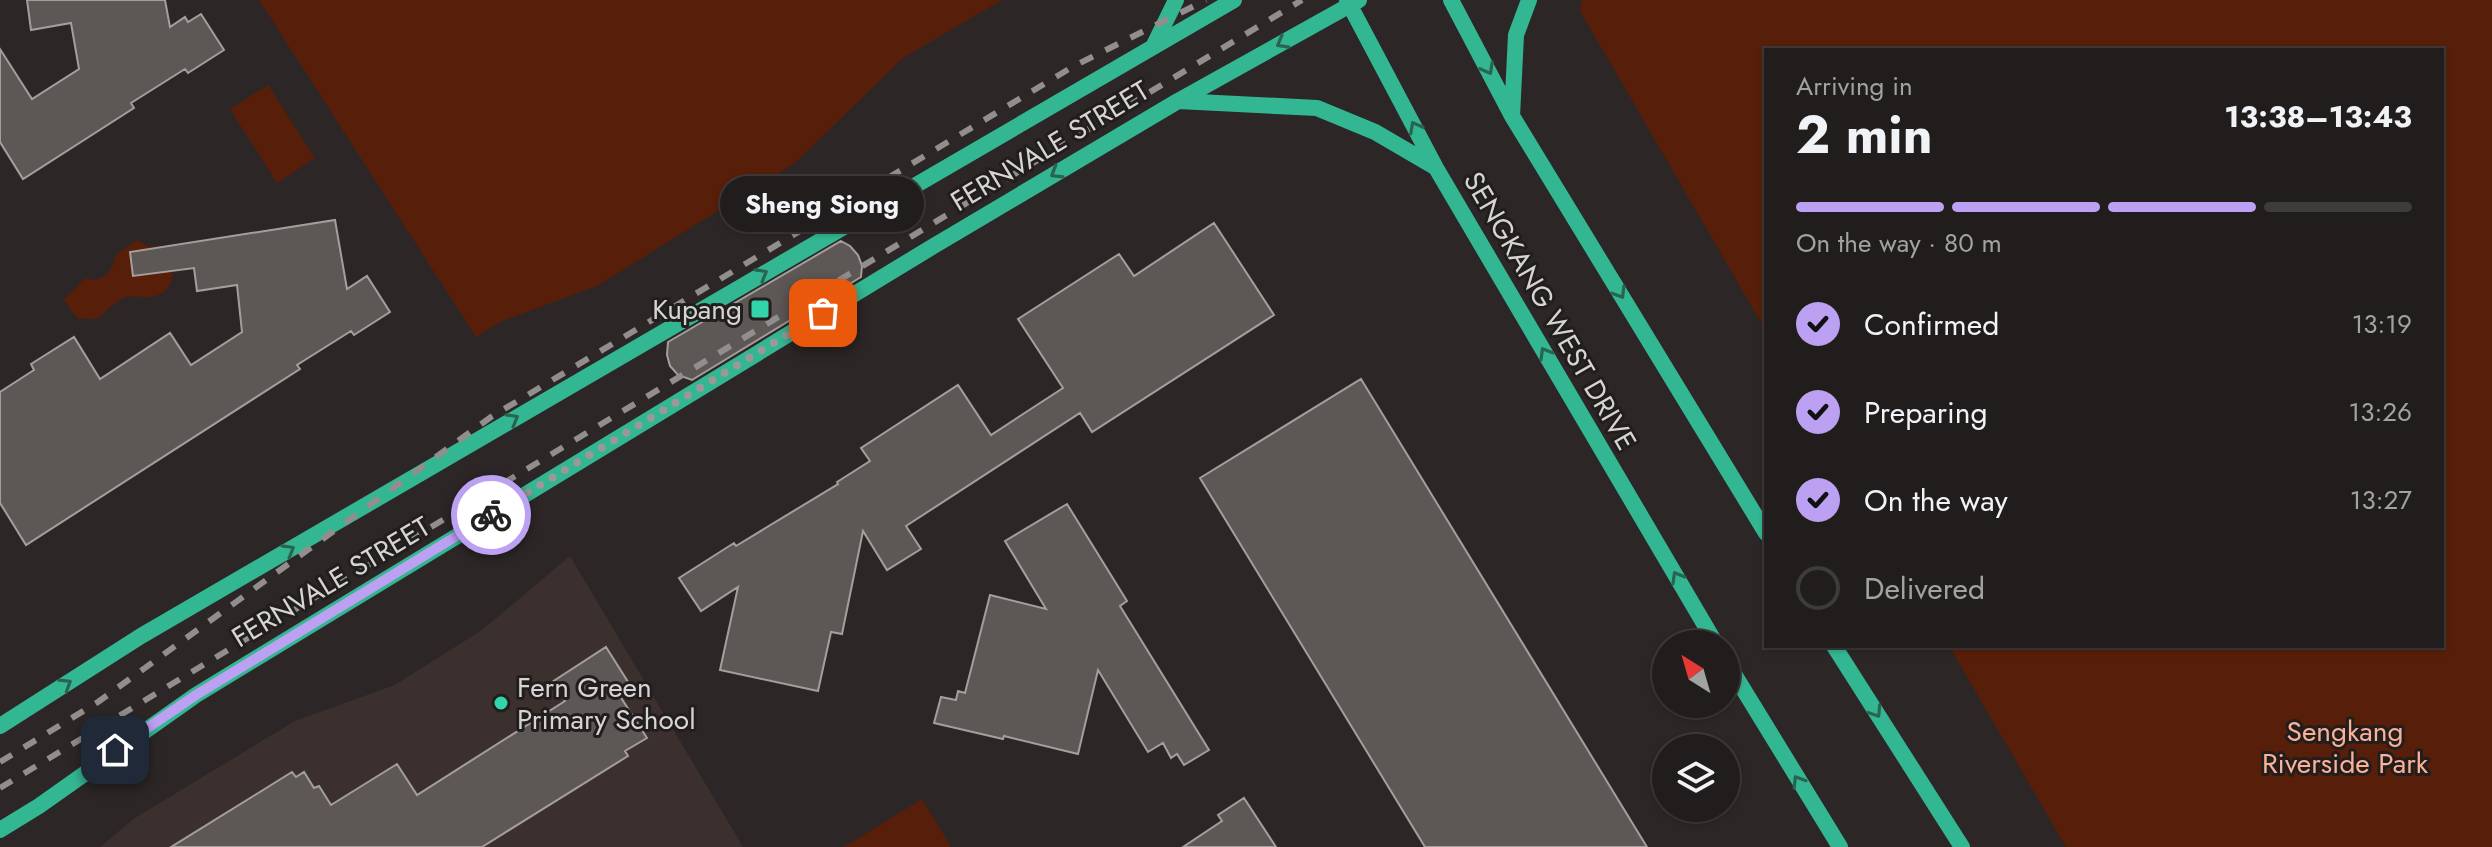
<!DOCTYPE html>
<html lang="en">
<head>
<meta charset="utf-8">
<style>
	:root { --surface:#211d1c; --page:#292625; --text:#f1f3f6; --muted:#a2a2a3; --line:#3e3b3b; --accent:#bca0f2 }
	body { margin:0; font-family:Jost,sans-serif; background:var(--page); color:var(--text); height:100vh; display:flex; flex-direction:column; font-size:30px; white-space:nowrap }
	* { box-sizing:border-box; margin:0 }
	p { font-size:26px; color:var(--muted) }
	.icon { flex:none; width:44px; height:44px; fill:none; stroke:currentColor; stroke-width:2; stroke-linecap:round; stroke-linejoin:round }
	.map { position:relative; flex:1; overflow:hidden }
	.drawer { position:absolute; left:1764px; top:48px; width:680px; height:600px; display:flex; flex-direction:column; background:var(--surface); border-radius:0px; box-shadow:0 2px 6px #0004,0 0 0 2px var(--line) }
	.drawer>* { flex:none }
	.needle { width:52px; rotate:323deg }
	.fabs { position:absolute; left:1652px; top:630px; display:grid; gap:16px }
	.fabs a { display:grid; place-items:center; width:88px; height:88px; border-radius:50%; background:var(--surface); box-shadow:0 2px 6px #0004,0 0 0 2px var(--line); font-size:40px }
	.pin { position:absolute; display:grid; place-items:center; width:68px; height:68px; color:#fff; margin:-34px; border-radius:16px; box-shadow:0 4px 12px #0006 }
	.courier { position:absolute; display:grid; place-items:center; width:80px; height:80px; margin:-40px; border:6px solid #bca0f2; border-radius:50%; background:#fff; color:#222; box-shadow:0 2px 10px #0007 }
	.bubble { position:absolute; height:56px; border-radius:28px; background:var(--surface); box-shadow:0 2px 6px #0004,0 0 0 2px var(--line); font-size:26px; font-weight:700; line-height:56px; text-align:center }
	.overview em { font-style:normal; font-weight:700 }
	.overview div { display:flex; flex-direction:column-reverse }
	.overview { display:flex; align-items:center; justify-content:space-between; height:136px; padding:0 32px }
	h1 { font-size:52px; font-weight:700; line-height:60px }
	.bar { display:grid; grid-template-columns:repeat(4,1fr); gap:12px 8px; align-content:center; height:96px; padding:0 32px }
	.bar i { height:10px; border-radius:6px; background:var(--line) }
	.bar .on { background:var(--accent) }
	.bar p { grid-column:span 4 }
	ol { padding:0 32px; list-style:none }
	li { display:flex; align-items:center; gap:24px; height:88px }
	li p { margin-inline-start:auto }
	li .icon { padding:8px; border-radius:50%; background:var(--accent); color:#111; stroke-width:4 }
	li:last-child { color:var(--muted) }
	li i { width:44px; height:44px; border:4px solid var(--line); border-radius:50% }
	.map>svg:first-child { display:block }
	.built { fill:#3b302d }
	.green { fill:#571e09 }
	.building { fill:#5d5856; stroke:#a49e9d; stroke-width:2 }
	.lines { fill:none; stroke-linecap:round; stroke-linejoin:round }
	.secondary { stroke:#33b792; stroke-width:16 }
	.rail { stroke:#918e8d; stroke-width:6; stroke-dasharray:14 14; stroke-linecap:butt }
	.oneway { stroke:#2a6352 }
	.done { stroke:#9b9897; stroke-width:8; stroke-dasharray:0 14.4 }
	.route { stroke:#bca0f2; stroke-width:10 }
	.poi-dot { fill:#32d4a9; stroke:#221e1d; stroke-width:3 }
	.labels { text-anchor:middle; dominant-baseline:central; stroke-width:6; stroke-linejoin:round; paint-order:stroke }
	.street-label { font-size:28px; fill:#d7d5d4; stroke:#221e1d }
	.poi-label { font-size:28px; fill:#d7d5d4; stroke:#221e1d; text-anchor:end }
	.park-label { font-size:28px; fill:#fab198; stroke:#221e1d }
</style>
</head>
<body>
<div class="map">
<svg width="2492" height="847" viewBox="0 0 2492 847">
	<rect width="100%" height="100%" fill="#2c2726"/>
	<path class="built" d="M 570,556 L 743,847 L 100,847 L 135,818 L 295,721 L 395,685 L 482,630 Z"/>
	<path class="green" d="M 259,0 L 1002,0 L 903,58 L 795,163 L 597,286 L 500,322 L 476,337 Z
		M 1582,0 L 2492,0 L 2492,847 L 2066,847 L 1949,646 L 2442,646 L 2442,50 L 1766,50 L 1766,331 L 1580,11 Z
		M 268,85 L 315,158 L 277,183 L 230,109 Z
		M 137,240 L 150,247 L 170,246 C 173,266 179,292 151,297 C 143,298 135,295 126,297 C 113,301 107,313 96,319 L 77,318 L 64,300 L 85,278 C 101,284 114,272 115,255 Z
		M 922,799 L 951,847 L 844,847 Z"/>
	<path class="building" d="M 27,0 L 165,0 L 170,27 L 185,17 L 188,22 L 201,14 L 224,50 L 188,73 L 185,69 L 131,103 L 134,108 L 23,179 L 0,142 L 0,49 L 32,99 L 79,69 L 71,23 L 31,30 Z
		M 335,220 L 347,289 L 367,276 L 390,312 L 354,335 L 351,331 L 297,365 L 300,369 L 26,545 L 0,503 L 0,392 L 34,370 L 31,364 L 74,337 L 100,379 L 170,333 L 191,365 L 242,332 L 237,285 L 197,291 L 194,268 L 133,276 L 130,252 Z
		M 1214,223 L 1274,315 L 1092,432 L 1080,413 L 906,526 L 921,549 L 887,570 L 863,531 L 842,634 L 831,632 L 818,691 L 720,670 L 738,587 L 701,611 L 679,578 L 734,543 L 736,546 L 838,484 L 837,482 L 870,461 L 861,448 L 958,385 L 991,435 L 1063,388 L 1018,319 L 1119,254 L 1134,276 Z
		M 841,241 L 850,246 L 858,255 L 862,266 L 861,277 L 692,380 L 678,375 L 670,366 L 667,355 L 668,342 Z
		M 1361,379 L 1647,847 L 1425,847 L 1200,478 Z
		M 1067,504 L 1127,601 L 1120,606 L 1209,750 L 1184,765 L 1177,754 L 1171,758 L 1163,743 L 1148,752 L 1098,670 L 1078,754 L 1004,736 L 1003,739 L 934,723 L 941,697 L 956,700 L 958,691 L 965,693 L 990,595 L 1046,609 L 1005,541 Z
		M 606,647 L 630,685 L 618,693 L 647,738 L 625,751 L 628,756 L 482,847 L 171,847 L 292,772 L 296,777 L 304,772 L 314,788 L 319,786 L 331,805 L 397,764 L 417,795 L 565,701 L 552,682 Z
		M 1244,798 L 1276,847 L 1183,847 L 1222,821 L 1218,815 Z"/>
	<g class="lines">
		<path class="secondary" d="M 1347,0 L 1436,168 L 1716,644
			M 1451,0 L 1512,116 L 1766,533
			M 1154,45 L 1176,0
			M 1178,101 L 1317,108 L 1375,132 L 1435,167
			M 1512,116 L 1516,35 L 1529,0
			M 1834,646 L 1962,847
			M 1726,661 L 1840,847
			M 0,726 L 141,636 L 1234,0
			M 0,830 L 39,806 L 196,695 L 932,247 L 1178,101 L 1359,0"/>
		<path class="rail" d="M 0,762 L 98,702 L 491,417 L 1074,66 L 1206,0
			M 0,788 L 1302,0"/>
	</g>
	<defs><path id="oneway-chevron" d="M-2-3.5L2.5 0L-2 3.5" fill="none" stroke-width="1.6" stroke-linecap="round" stroke-linejoin="round" transform="scale(2)"/></defs>
	<g class="oneway">
		<use href="#oneway-chevron" transform="translate(1282 43) rotate(151)"/>
		<use href="#oneway-chevron" transform="translate(1488 69) rotate(62)"/>
		<use href="#oneway-chevron" transform="translate(1415 127) rotate(-118)"/>
		<use href="#oneway-chevron" transform="translate(1056 173) rotate(149)"/>
		<use href="#oneway-chevron" transform="translate(762 274) rotate(-30)"/>
		<use href="#oneway-chevron" transform="translate(1620 293) rotate(59)"/>
		<use href="#oneway-chevron" transform="translate(1545 353) rotate(-120)"/>
		<use href="#oneway-chevron" transform="translate(513 419) rotate(-30)"/>
		<use href="#oneway-chevron" transform="translate(289 550) rotate(-30)"/>
		<use href="#oneway-chevron" transform="translate(1677 577) rotate(-120)"/>
		<use href="#oneway-chevron" transform="translate(66 684) rotate(-32)"/>
		<use href="#oneway-chevron" transform="translate(1876 712) rotate(57)"/>
		<use href="#oneway-chevron" transform="translate(1798 781) rotate(-122)"/>
	</g>
	<g class="lines">
		<path class="done" d="M 491,515 L 823,313"/>
		<path class="route" d="M 115,750 L 196,695 L 491,515"/>
	</g>
	<g class="poi-dot">
		<rect x="750" y="299" width="20" height="20" rx="4"/>
		<circle cx="501" cy="703" r="8"/>
	</g>
	<g class="labels">
		<g class="street-label">
			<text transform="translate(1050 146) rotate(-31)">FERNVALE STREET</text>
			<text transform="translate(1550 311) rotate(60)">SENGKANG WEST DRIVE</text>
			<text transform="translate(331 582) rotate(-31)">FERNVALE STREET</text>
		</g>
		<g class="poi-label">
			<text x="742" y="309">Kupang</text>
			<text x="517" y="687" text-anchor="start">Fern Green<tspan x="517" dy="32">Primary School</tspan></text>
		</g>
		<g class="park-label">
			<text x="2345" y="731">Sengkang<tspan x="2345" dy="32">Riverside Park</tspan></text>
		</g>
	</g>
</svg>
<div class="fabs">
<a><svg class="needle" viewBox="-14 -14 28 28"><path d="M0-13l5 13h-10z" fill="#e53935"/><path d="M0 13l5-13h-10z" fill="#a2a2a3"/></svg></a>
<a><svg class="icon" aria-label="layers" viewBox="0 0 24 24"><path d="M12 4l9 5-9 5-9-5zM3 14l9 5 9-5"/></svg></a>
</div>
<div class="pin" style="left:823px;top:313px;background:#ea580c"><svg class="icon" aria-label="bag" viewBox="0 0 24 24"><path d="M5 8h14l-1 12H6zM9 8a3 3 0 0 1 6 0"/></svg></div>
<div class="pin" style="left:115px;top:750px;background:#1f2937"><svg class="icon" aria-label="home" viewBox="0 0 24 24"><path d="M3 11l9-7 9 7M6 9v11h12V9"/></svg></div>
<div class="courier" style="left:491px;top:515px"><svg class="icon" aria-label="bike" viewBox="0 0 24 24"><circle cx="6" cy="16" r="4"/><circle cx="18" cy="16" r="4"/><path d="M6 16l4-8h5l3 8M10 8l3 8H6M13 5h3"/></svg></div>
<div class="bubble" style="left:720px;top:176px;width:204px">Sheng Siong</div>
<section class="drawer">
<div class="overview"><div><h1>2 min</h1><p>Arriving in</p></div><em>13:38–13:43</em></div>
<div class="bar"><i class="on"></i><i class="on"></i><i class="on"></i><i></i><p>On the way · 80 m</p></div>
<ol>
<li><svg class="icon" aria-label="check" viewBox="0 0 24 24"><path d="M5 12l5 5 9-10"/></svg>Confirmed<p>13:19</p></li>
<li><svg class="icon" aria-label="check" viewBox="0 0 24 24"><path d="M5 12l5 5 9-10"/></svg>Preparing<p>13:26</p></li>
<li><svg class="icon" aria-label="check" viewBox="0 0 24 24"><path d="M5 12l5 5 9-10"/></svg>On the way<p>13:27</p></li>
<li><i></i>Delivered</li>
</ol>
</section>
</div>
</body>
</html>
